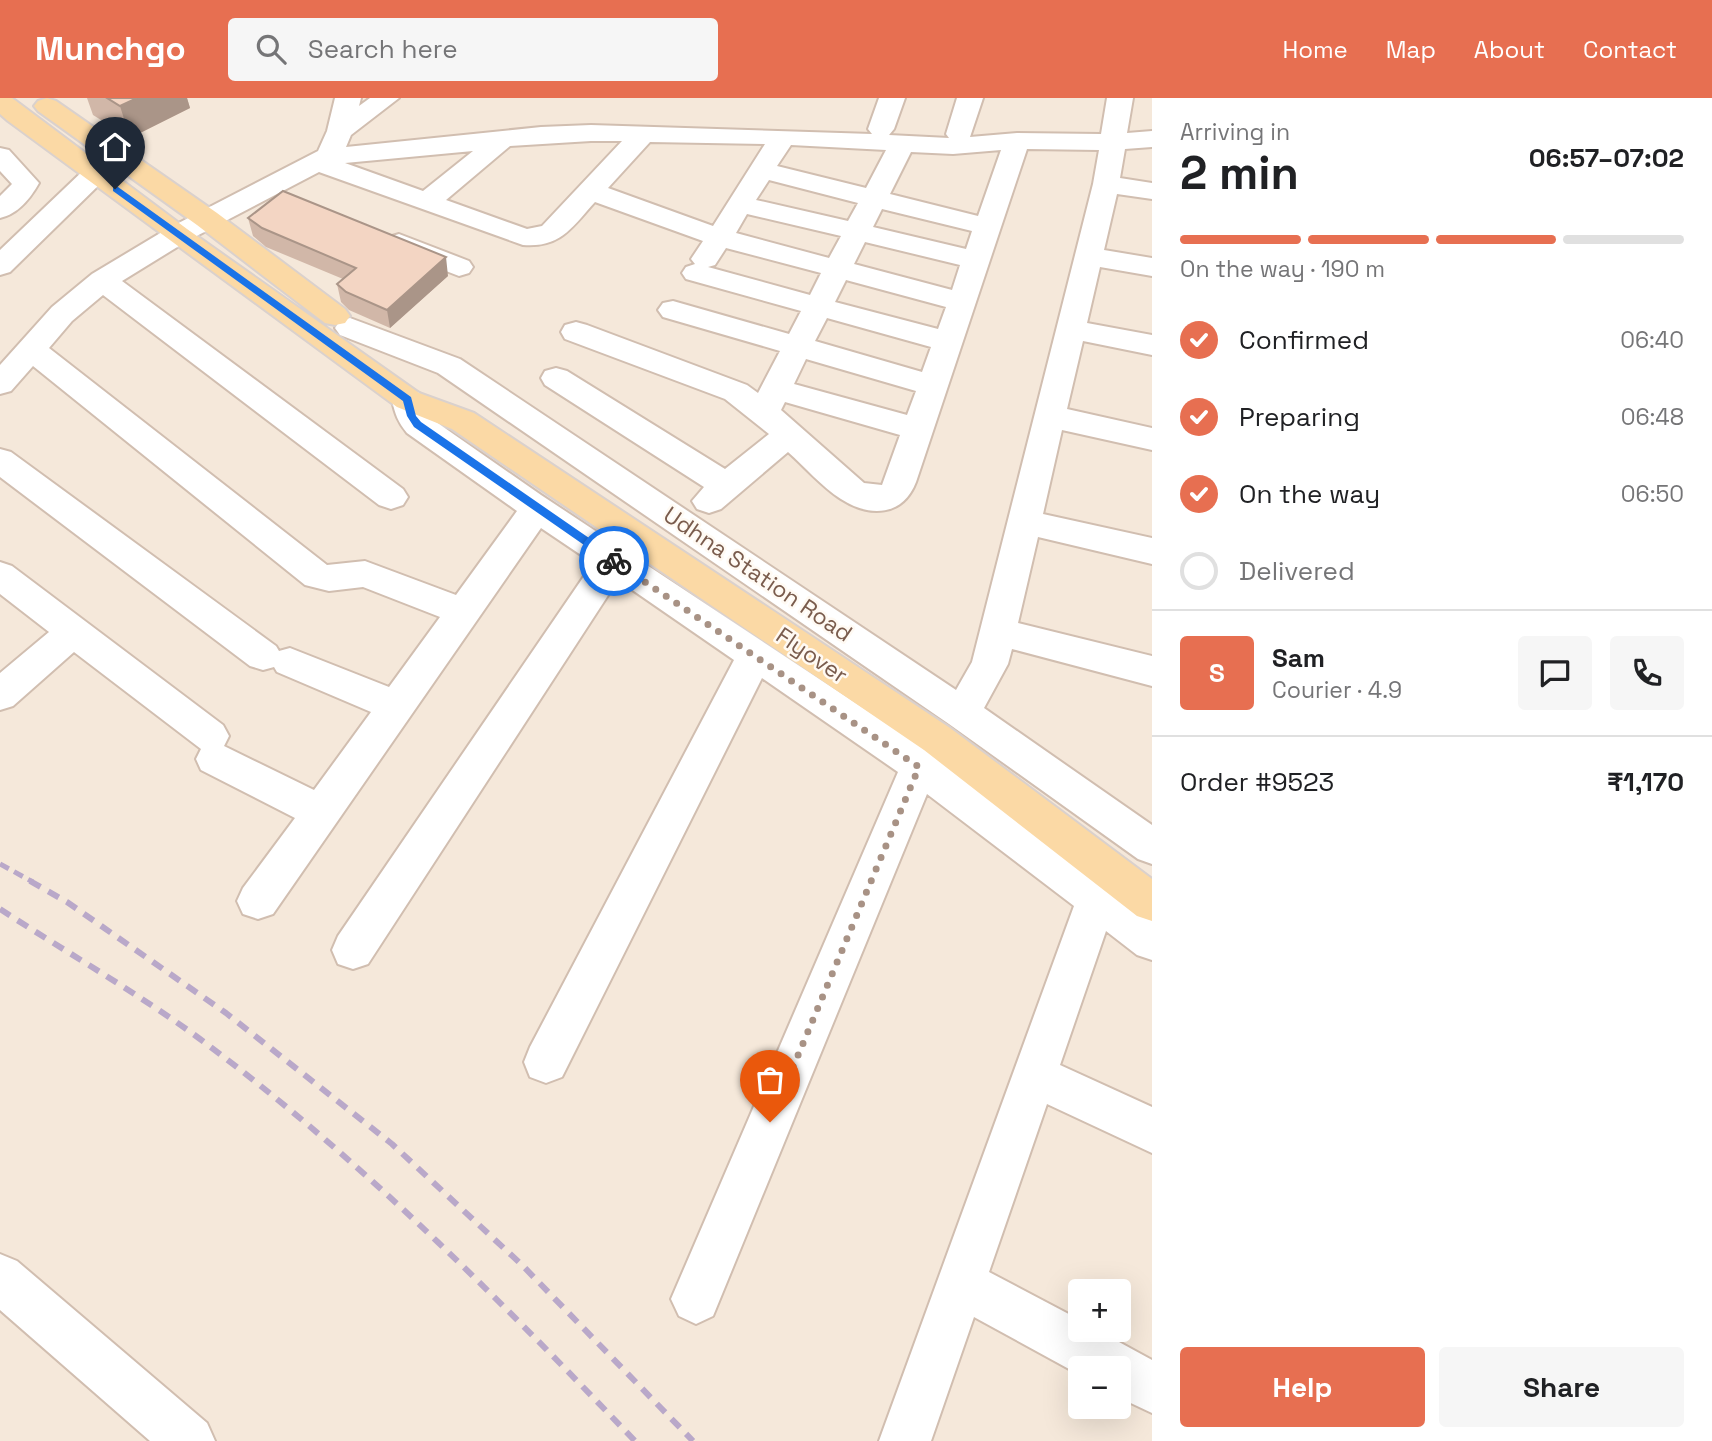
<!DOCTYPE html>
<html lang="en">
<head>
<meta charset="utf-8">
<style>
	:root { --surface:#fff; --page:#f6f6f6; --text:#202124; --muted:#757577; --line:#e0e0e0; --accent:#e76f51 }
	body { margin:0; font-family:"Space Grotesk",sans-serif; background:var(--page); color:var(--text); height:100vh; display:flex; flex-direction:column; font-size:26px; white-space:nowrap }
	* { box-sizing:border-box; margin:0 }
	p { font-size:23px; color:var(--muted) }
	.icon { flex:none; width:38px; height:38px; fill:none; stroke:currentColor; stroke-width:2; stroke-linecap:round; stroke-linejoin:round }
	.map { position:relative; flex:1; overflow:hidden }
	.drawer { display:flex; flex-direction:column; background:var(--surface); width:560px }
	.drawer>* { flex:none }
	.fabs { position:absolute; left:1068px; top:1181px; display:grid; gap:14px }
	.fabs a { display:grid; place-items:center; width:63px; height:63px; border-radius:7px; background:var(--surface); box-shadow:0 7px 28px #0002; font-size:35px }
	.pin { position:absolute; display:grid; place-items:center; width:60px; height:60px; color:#fff; margin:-72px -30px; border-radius:50% 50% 50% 0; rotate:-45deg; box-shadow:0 0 7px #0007 }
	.pin .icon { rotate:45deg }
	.courier { position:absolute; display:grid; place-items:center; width:70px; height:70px; margin:-35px; border:5px solid #1a73e8; border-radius:50%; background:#fff; color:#222; box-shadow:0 2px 9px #0007 }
	.headline em { font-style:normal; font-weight:600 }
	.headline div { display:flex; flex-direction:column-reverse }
	.headline { display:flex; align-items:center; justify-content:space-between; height:119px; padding:0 28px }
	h1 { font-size:46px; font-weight:600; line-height:52px }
	.bar { display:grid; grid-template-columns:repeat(4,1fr); gap:10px 7px; align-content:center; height:84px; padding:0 28px }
	.bar i { height:9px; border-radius:5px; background:var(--line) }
	.bar .on { background:var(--accent) }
	.bar p { grid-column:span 4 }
	.line { display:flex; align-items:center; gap:18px; padding:0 28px; border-top:2px solid var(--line) }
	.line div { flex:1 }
	.round { display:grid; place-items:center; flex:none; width:74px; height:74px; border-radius:7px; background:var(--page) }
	ol { padding:0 28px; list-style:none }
	li { display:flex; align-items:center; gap:21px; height:77px }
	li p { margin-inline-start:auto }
	li .icon { padding:7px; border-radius:50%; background:var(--accent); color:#fff; stroke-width:4 }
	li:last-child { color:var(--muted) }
	li i { width:38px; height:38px; border:4px solid var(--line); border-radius:50% }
	.action { display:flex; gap:14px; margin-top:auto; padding:14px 28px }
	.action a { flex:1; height:80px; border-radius:7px; background:var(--accent); color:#fff; font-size:28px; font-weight:600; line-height:80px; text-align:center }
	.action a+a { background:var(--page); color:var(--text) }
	header { display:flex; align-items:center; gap:42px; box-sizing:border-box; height:98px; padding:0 35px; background:var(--accent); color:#fff }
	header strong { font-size:33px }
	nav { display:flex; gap:38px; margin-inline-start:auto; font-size:24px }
	.search { width:490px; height:63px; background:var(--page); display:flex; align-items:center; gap:18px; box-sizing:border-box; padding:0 24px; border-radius:7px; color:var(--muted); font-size:26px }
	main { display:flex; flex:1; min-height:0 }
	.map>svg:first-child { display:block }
	.residential { fill:#f5e8da; fill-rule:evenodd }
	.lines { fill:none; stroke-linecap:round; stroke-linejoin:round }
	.minor-casing { stroke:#d1beb0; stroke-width:4 }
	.major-casing { stroke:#dad1cd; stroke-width:4 }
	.minor { fill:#fff; fill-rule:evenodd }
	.major { fill:#fbd9a5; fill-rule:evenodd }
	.rail-far1 { stroke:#b9a8c9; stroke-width:5; stroke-dasharray:10 6; stroke-linecap:butt }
	.rail { stroke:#b9a8c9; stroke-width:6; stroke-dasharray:12 9; stroke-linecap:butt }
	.wall { fill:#d1b7a8 }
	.shaded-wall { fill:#aa9588 }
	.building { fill:#f3d5c3; stroke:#aa9588; stroke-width:2 }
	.route { fill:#1a73e8 }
	.done { stroke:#a89285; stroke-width:7; stroke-dasharray:0 12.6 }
	.labels { text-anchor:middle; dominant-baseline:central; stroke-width:5; stroke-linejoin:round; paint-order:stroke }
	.street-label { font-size:23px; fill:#7a5c4d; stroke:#fffaf3 }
</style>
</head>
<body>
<header>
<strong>Munchgo</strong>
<div class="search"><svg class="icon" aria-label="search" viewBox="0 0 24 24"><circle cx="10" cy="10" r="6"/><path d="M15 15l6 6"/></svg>Search here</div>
<nav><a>Home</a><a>Map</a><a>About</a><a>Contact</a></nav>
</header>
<main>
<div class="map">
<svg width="1152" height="1343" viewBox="0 0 1152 1343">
	<rect width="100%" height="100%" fill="#fdf6ec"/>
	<path class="residential" d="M 0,0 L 1152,0 L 1152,1343 L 0,1343 ZM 1080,1194 L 1118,1194 L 1118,1232 L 1080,1232 ZM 1080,1270 L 1118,1270 L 1118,1309 L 1080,1309 Z"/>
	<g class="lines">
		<defs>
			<path id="minor" d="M 335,0 L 361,0 L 359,8 L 370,0 L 399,0 L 351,37 L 346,49 L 541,29 L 591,27 L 872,36 L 868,31 L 879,0 L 905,0 L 894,31 L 889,37 L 949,40 L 946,36 L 957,0 L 983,0 L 970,39 L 1017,35 L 1101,36 L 1107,0 L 1133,0 L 1127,35 L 1152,33 L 1152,49 L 1125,51 L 1120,80 L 1152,85 L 1152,101 L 1117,96 L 1104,152 L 1152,160 L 1152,178 L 1100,169 L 1087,225 L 1152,237 L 1152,257 L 1083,243 L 1067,311 L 1152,330 L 1152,352 L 1062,332 L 1043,416 L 1152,440 L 1152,466 L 1038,439 L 1018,525 L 1152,558 L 1152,588 L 1012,551 L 1008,566 L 984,610 L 1152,727 L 1152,766 L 1138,761 L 949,626 L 438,275 L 340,237 L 335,230 L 340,223 L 350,220 L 460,261 L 956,592 L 972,564 L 1093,86 L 1099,52 L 1027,51 L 916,384 C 903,418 870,420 841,401 C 822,389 805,369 788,354 L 721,411 L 709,415 L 697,411 L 692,403 L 704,389 L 545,287 L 541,280 L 545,273 L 556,270 L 567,273 L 725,371 L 769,336 L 725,301 L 565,241 L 561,234 L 565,227 L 576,224 L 587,227 L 747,287 L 758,295 L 780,253 L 663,219 L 658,212 L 663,205 L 673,203 L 789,236 L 801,213 L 686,181 L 682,175 L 686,169 L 695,166 L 691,161 L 703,143 L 595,104 C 572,129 561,150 523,147 L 319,74 L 187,143 L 122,183 L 403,391 L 408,399 L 403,407 L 391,411 L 379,407 L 103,197 L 72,223 L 49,250 L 327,467 L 365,463 L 456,497 L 517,413 L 407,335 C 398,324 395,316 392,302 L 397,295 L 408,291 L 419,295 L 429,319 L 541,397 L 910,641 L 1152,819 L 1152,862 L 1137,857 L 1106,833 L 1060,967 L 1152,1009 L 1152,1055 L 1047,1006 L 989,1174 L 1080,1222 L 1080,1232 L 1097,1232 L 1152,1262 L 1152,1315 L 1118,1299 L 1118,1270 L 1080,1270 L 1080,1277 L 974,1219 L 931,1343 L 879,1343 L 1074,808 L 927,696 L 713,1218 L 696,1226 L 679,1218 L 671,1201 L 898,674 L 762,580 L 562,979 L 546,985 L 530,979 L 524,964 L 530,949 L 734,562 L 618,482 L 368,866 L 353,871 L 338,866 L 332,852 L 338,838 L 593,465 L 541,430 L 273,816 L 258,821 L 243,816 L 237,803 L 243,790 L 295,720 L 201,672 L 196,661 L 201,651 L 74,554 L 13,608 L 0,612 L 0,575 L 49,534 L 0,496 L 0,464 L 12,468 L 223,627 L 229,638 L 224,648 L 314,692 L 371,614 L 277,574 L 274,569 L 263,572 L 250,568 L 0,379 L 0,351 L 11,354 L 276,548 L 279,553 L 290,550 L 389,589 L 440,519 L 363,489 L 329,493 L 305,487 L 33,268 L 11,293 L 0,296 L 0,267 L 52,209 L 92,176 L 167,131 L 318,53 L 327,33 ZM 591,43 L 622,43 L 542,128 L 527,131 L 446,102 L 510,48 ZM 650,44 L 765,46 L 713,128 L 608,90 ZM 791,47 L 886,52 L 866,90 L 777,68 ZM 1001,52 L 978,118 L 890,96 L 911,54 L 953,56 ZM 473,53 L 423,93 L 345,65 ZM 769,82 L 858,105 L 848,123 L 756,102 ZM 882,111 L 972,133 L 966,151 L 873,129 ZM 747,116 L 841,138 L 829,160 L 736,135 ZM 865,144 L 960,167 L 952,192 L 854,166 ZM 726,150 L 821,175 L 810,197 L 708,169 L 715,167 ZM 846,182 L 946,209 L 938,231 L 835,204 ZM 827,220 L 931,249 L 922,274 L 815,243 ZM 806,261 L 916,293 L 907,317 L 794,286 ZM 785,304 L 900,337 L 882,387 L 864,385 L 781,312 Z
				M 0,50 L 9,52 L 39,85 C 30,101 18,116 0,120 L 0,98 L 12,86 L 0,73 Z
				M 95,68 L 104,70 L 108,76 L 104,82 L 10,174 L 0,177 L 0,152 L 86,70 Z
				M 399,136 L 469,163 L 473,169 L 469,175 L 459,178 L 389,151 L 385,145 L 389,139 Z
				M 0,1156 L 17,1163 L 207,1325 L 215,1343 L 150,1343 L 0,1212 Z"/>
			<path id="major" d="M 0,0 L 12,0 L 187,131 L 419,295 L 474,315 L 950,630 L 1152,781 L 1152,823 L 1137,818 L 924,652 L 452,331 L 397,309 L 8,23 L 0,16 Z
				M 47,0 L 56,3 L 217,115 L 345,211 L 350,218 L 345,225 L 335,227 L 325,225 L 197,127 L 38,13 L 34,8 L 38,3 Z"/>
		</defs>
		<use href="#minor" class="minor-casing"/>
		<use href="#major" class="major-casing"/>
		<use href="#minor" class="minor"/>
		<use href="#major" class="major"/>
		<path class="rail-far1" d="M 0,766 L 33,784"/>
		<path class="rail" d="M 30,783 L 67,804 L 226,915 L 392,1046 L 522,1167 L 693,1343
			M 0,811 C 66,854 136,894 200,941 C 360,1060 498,1200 635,1343"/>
	</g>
	<path class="wall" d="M 87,0 L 187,0 L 190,10 L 130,40 L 93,17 Z
		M 248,120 L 448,178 L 390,230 L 349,212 L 341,204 L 337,186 L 343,181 L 266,149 L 253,138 Z"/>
	<path class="shaded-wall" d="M 137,0 L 187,0 L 190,10 L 130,40 L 120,8 Z
		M 446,159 L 448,178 L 390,230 L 387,212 Z"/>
	<path class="building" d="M 107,0 L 137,0 L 120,8 Z
		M 283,93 L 446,159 L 387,212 L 346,194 L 337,186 L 356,170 L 262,130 L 248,120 Z"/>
	<path class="route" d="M 113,89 L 118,89 L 411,299 L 416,318 L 421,324 L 618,460 L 618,465 L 610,465 L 414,329 L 407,318 L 403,303 L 113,93 Z"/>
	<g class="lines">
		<path class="done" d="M 614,463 L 919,669 L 770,1024"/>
	</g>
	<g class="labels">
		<g class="street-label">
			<text transform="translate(758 476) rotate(34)">Udhna Station Road</text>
			<text transform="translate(812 557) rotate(34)">Flyover</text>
		</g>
	</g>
</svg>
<div class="fabs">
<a>+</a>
<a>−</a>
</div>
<div class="pin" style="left:770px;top:1024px;background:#ea580c"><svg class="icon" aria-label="bag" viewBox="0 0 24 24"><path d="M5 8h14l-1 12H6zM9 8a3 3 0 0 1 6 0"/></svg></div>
<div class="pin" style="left:115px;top:91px;background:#1f2937"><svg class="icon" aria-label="home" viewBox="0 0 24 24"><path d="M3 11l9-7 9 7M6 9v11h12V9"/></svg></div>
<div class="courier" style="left:614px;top:463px"><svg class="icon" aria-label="bike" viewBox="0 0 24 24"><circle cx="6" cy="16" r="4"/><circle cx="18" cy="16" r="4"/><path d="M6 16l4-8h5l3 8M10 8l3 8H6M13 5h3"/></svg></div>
</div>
<section class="drawer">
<div class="headline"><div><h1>2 min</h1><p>Arriving in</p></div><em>06:57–07:02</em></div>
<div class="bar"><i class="on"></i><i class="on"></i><i class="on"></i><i></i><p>On the way · 190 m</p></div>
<ol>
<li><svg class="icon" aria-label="check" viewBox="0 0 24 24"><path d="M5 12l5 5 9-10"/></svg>Confirmed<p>06:40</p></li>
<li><svg class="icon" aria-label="check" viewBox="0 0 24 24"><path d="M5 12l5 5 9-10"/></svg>Preparing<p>06:48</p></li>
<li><svg class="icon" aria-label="check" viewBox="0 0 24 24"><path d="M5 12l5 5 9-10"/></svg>On the way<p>06:50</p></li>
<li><i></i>Delivered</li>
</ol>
<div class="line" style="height:126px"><b class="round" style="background:var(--accent);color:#fff">S</b><div><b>Sam</b><p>Courier · 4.9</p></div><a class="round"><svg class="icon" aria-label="chat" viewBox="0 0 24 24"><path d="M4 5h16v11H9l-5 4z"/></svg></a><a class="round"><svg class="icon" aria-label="phone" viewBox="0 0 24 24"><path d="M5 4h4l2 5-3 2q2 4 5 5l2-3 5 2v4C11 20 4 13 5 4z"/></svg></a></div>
<div class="line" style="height:91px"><div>Order #9523</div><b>₹1,170</b></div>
<div class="action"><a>Help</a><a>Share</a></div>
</section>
</main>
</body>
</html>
